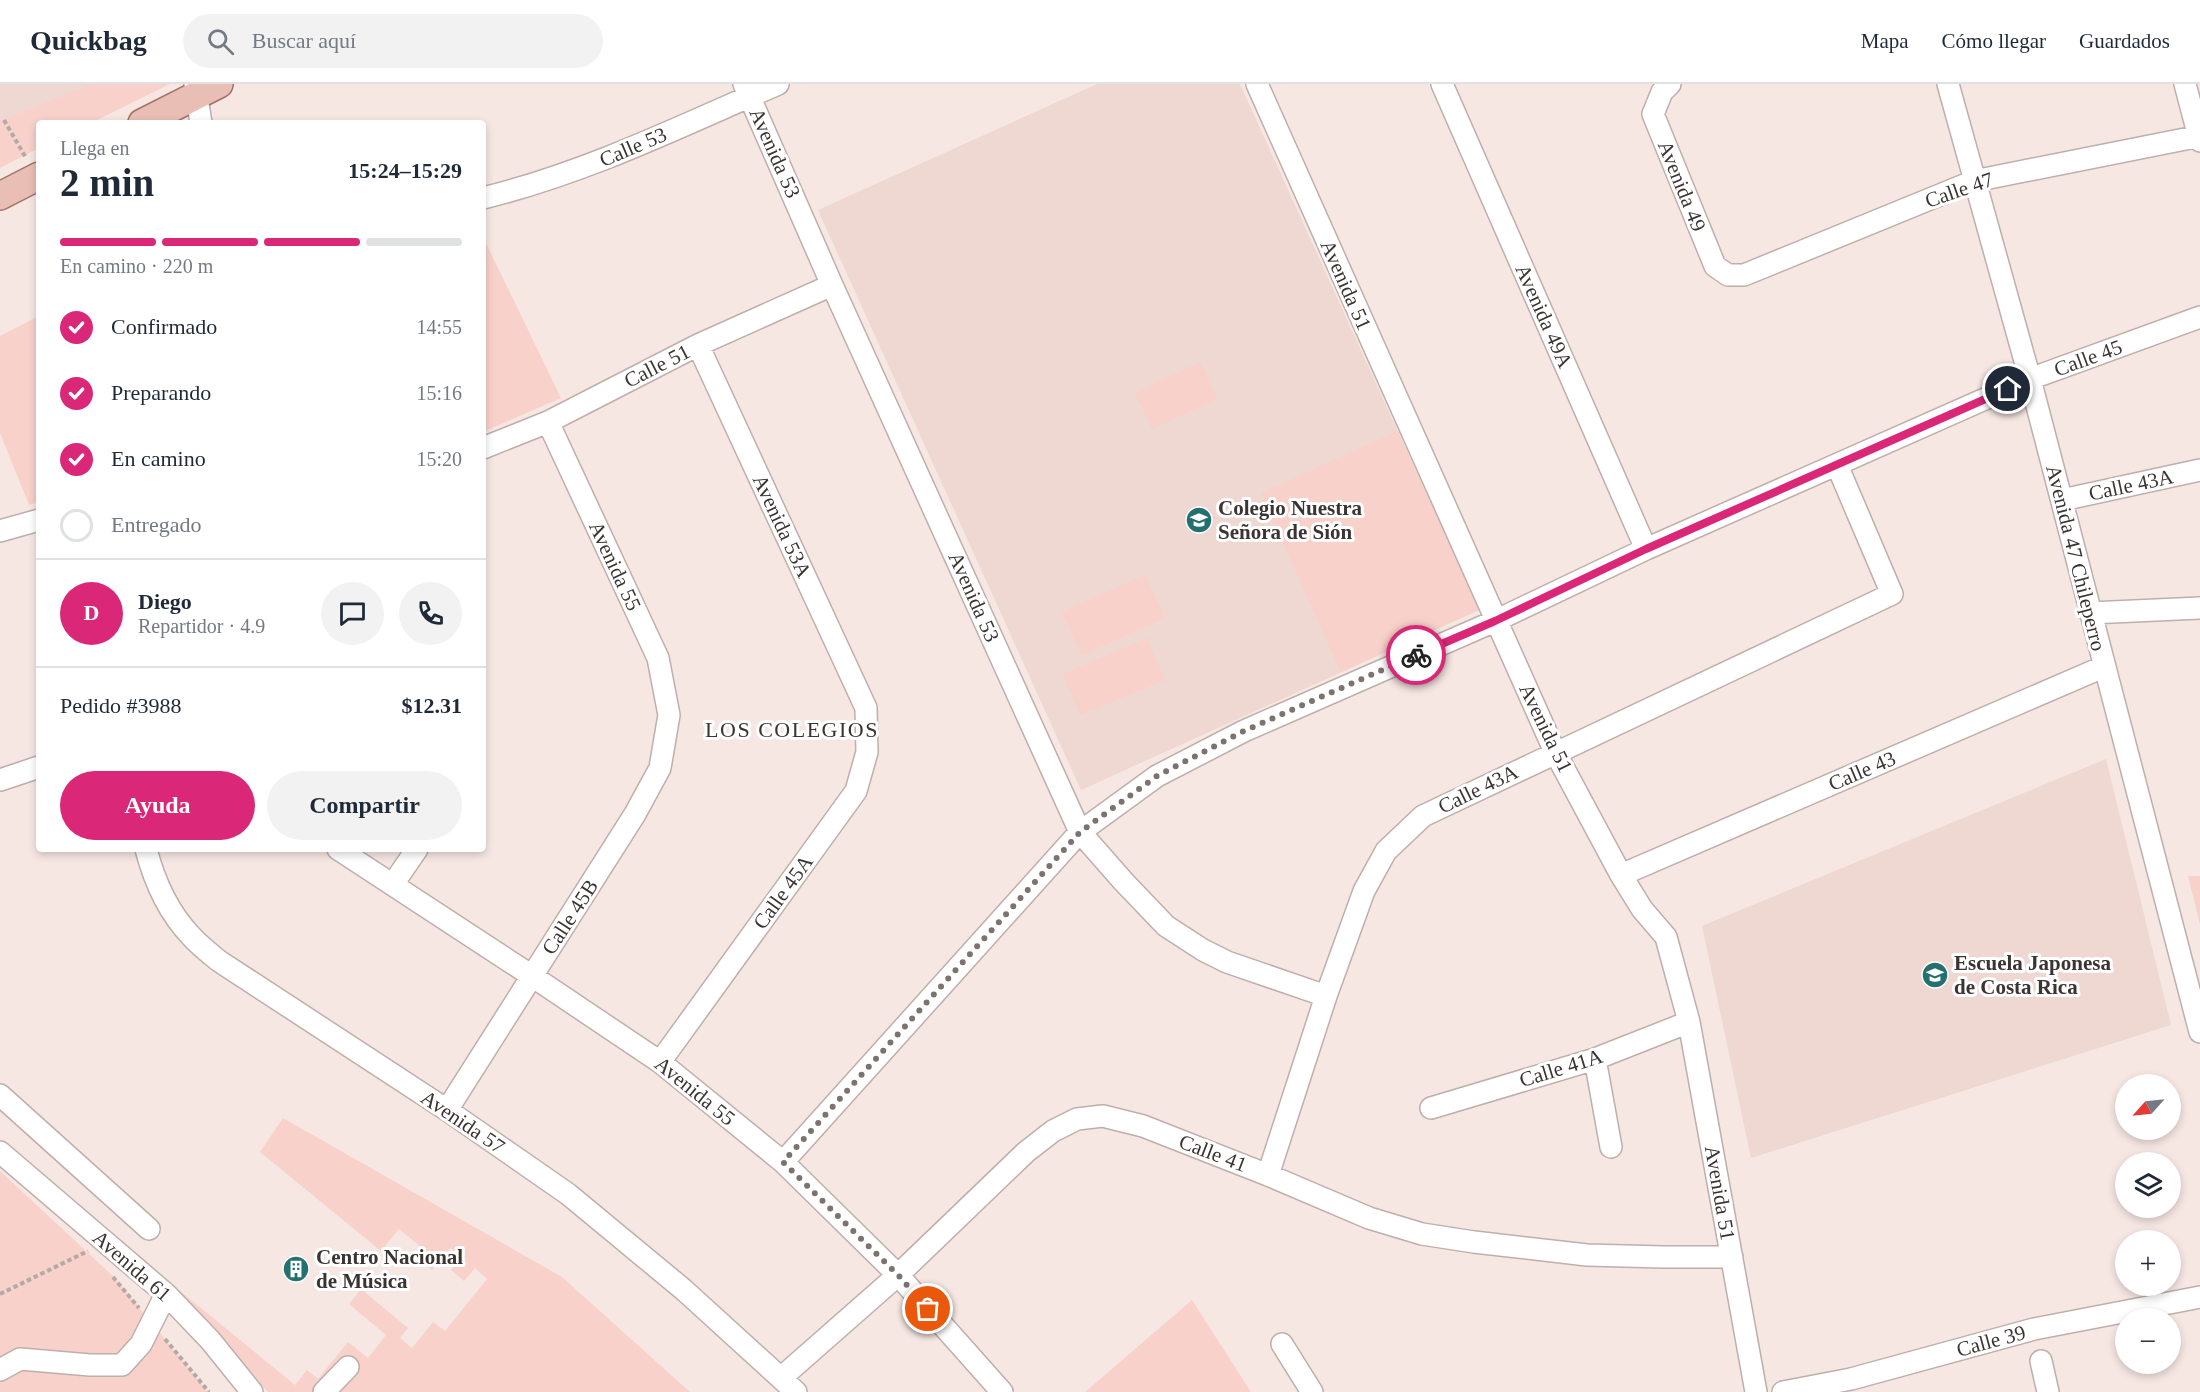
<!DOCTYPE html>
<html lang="es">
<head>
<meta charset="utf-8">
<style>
	:root { --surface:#fff; --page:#f2f2f3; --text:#1f2937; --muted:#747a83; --line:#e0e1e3; --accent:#db2777 }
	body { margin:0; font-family:"Times New Roman",serif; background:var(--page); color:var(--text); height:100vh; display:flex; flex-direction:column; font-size:22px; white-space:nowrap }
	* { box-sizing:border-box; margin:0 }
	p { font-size:20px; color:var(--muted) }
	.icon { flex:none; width:33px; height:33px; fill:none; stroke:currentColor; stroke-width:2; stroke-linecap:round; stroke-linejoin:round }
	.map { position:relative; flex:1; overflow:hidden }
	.side { position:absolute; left:36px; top:36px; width:450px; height:732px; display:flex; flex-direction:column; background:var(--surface); border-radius:6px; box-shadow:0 3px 9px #0003 }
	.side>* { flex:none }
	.needle { width:39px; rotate:243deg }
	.controls { position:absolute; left:2115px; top:990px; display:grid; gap:12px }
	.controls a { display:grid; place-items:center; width:66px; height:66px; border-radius:50%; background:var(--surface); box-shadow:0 3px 9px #0003; font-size:30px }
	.pin { position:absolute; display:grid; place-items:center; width:51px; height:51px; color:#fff; margin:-26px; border:3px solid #fff; border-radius:50%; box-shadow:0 2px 6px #0007 }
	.courier { position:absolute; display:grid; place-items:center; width:60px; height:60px; margin:-30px; border:4px solid #db2777; border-radius:50%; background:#fff; color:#222; box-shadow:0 2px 8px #0007 }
	.overview em { font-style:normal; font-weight:800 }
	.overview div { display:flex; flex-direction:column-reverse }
	.overview { display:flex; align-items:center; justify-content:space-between; height:102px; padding:0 24px }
	h1 { font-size:39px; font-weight:800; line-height:45px }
	.bar { display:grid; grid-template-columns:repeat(4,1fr); gap:9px 6px; align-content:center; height:72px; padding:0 24px }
	.bar i { height:8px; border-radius:4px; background:var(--line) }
	.bar .on { background:var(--accent) }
	.bar p { grid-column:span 4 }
	.line { display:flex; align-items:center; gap:15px; padding:0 24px; border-top:2px solid var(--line) }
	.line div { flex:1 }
	.round { display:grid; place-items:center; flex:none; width:63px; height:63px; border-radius:32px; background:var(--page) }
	ol { padding:0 24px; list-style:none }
	li { display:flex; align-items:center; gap:18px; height:66px }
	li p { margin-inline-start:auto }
	li .icon { padding:6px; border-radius:50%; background:var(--accent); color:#fff; stroke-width:4 }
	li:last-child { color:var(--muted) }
	li i { width:33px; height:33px; border:3px solid var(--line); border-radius:50% }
	.action { display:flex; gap:12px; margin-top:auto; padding:12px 24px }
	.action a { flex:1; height:69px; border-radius:36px; background:var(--accent); color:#fff; font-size:24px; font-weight:800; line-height:69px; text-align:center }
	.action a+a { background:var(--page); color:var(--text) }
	header { display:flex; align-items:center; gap:36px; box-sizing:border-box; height:84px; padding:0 30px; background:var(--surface); border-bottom:2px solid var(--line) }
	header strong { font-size:28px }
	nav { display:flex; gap:33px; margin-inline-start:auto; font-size:21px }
	.search { width:420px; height:54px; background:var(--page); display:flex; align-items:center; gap:15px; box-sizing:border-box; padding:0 21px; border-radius:33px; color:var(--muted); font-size:22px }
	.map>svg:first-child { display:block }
	.built { fill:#efd7d2 }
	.green { fill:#f8d1ca }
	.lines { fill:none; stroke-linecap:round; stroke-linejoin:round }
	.minor-casing { stroke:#beafac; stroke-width:24 }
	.major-casing { stroke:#a27168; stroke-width:30 }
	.path { stroke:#b5a9a6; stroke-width:4; stroke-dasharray:4.5 3; stroke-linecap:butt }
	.minor { stroke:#fff; stroke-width:21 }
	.major { stroke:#e9beb5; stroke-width:27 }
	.done { stroke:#7c7371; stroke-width:6; stroke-dasharray:0 10.8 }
	.route { stroke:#db2777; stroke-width:8 }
	.labels { text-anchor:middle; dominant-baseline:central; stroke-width:6; stroke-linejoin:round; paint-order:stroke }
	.street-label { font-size:21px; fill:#3a3433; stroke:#fff }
	.poi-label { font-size:21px; font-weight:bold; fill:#3a3433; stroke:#fff; text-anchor:start }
	.neighbourhood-label { font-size:22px; letter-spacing:1.5px; fill:#3a3433; stroke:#fff }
</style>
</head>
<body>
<header>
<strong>Quickbag</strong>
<div class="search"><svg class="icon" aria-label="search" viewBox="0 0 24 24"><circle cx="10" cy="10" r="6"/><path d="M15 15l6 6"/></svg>Buscar aquí</div>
<nav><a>Mapa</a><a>Cómo llegar</a><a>Guardados</a></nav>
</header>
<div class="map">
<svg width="2200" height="1308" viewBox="0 0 2200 1308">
	<rect width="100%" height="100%" fill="#f6e7e3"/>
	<path class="built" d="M 0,0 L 170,0 L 39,39 L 0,83 Z
		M 1097,0 L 1240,0 L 1479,526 L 1081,706 L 818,126 Z
		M 2106,675 L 2171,941 L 1751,1074 L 1702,842 Z"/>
	<path class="green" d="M 92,0 L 170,0 L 91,39 L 39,39 L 39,64 L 0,84 L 0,37 Z
		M 483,153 L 561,314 L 483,348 Z
		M 39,232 L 39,418 L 29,421 L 0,349 L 0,252 Z
		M 1200,278 L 1217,315 L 1152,345 L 1135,309 Z
		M 1398,347 L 1479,526 L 1341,588 L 1261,409 Z
		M 1145,491 L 1165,534 L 1082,571 L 1062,528 Z
		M 1147,554 L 1165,596 L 1080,631 L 1063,590 Z
		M 2188,792 L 2200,792 L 2200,840 Z
		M 283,1034 L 562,1193 L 690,1308 L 268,1308 L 158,1189 L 295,1301 L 307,1286 L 318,1295 L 348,1258 L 368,1274 L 386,1251 L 349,1220 L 361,1205 L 408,1244 L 400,1254 L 412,1264 L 433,1238 L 445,1247 L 487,1195 L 475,1184 L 464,1197 L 451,1186 L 461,1173 L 450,1164 L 432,1186 L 414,1172 L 421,1163 L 399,1145 L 381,1167 L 260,1068 Z
		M 0,1087 L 115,1194 L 208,1308 L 0,1308 Z
		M 1192,1216 L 1251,1308 L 1085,1308 Z"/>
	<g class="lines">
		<defs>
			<path id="minor" d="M 195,0 L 201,39
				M 744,0 L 832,201 L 1080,748 L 1123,797 L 1166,842 L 1203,866 L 1227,878 L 1326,912
				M 1257,0 L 1555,668 L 1621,791 L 1642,825 L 1666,853 L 1689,938 L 1756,1308
				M 1442,0 L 1646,465
				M 1670,0 L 1662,8 L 1653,30 L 1715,182 L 1728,191 L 1744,191 L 1974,97 L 2200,52
				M 1948,0 L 2030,295 L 2200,948
				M 2185,0 L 2200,57
				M 483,114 C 586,89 681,42 778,0
				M 483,364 L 548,338 L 698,261 L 832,201
				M 2062,416 L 2200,386
				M 0,447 L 39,436
				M 2090,529 L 2200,524
				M 0,696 L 39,683
				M 146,765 C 154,796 168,828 191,852 C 199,861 209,869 219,877 L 447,1026 L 568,1110 L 684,1206 L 796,1308
				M 338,765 L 532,892 L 660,978 L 783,1078 L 898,1191 L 1002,1308
				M 1621,791 L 2103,583
				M 393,800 L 417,765
				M 1595,975 L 1611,1063
				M 660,978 L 856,707 L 867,668 L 866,624 L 698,261
				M 0,1011 L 149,1145
				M 1431,1024 L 1595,975 L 1689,938
				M 447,1026 L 635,730 L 660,684 L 669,631 L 658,574 L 548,338
				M 0,1068 L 166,1210 L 210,1256 L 252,1308
				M 783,1078 L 1080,748 L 1157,692 L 1244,647 L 1495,537 L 1646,465 L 2030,295 L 2200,233
				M 1268,1091 L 1326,912 L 1364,807 L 1386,767 L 1423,732 L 1892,510 L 1837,381
				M 1282,1260 L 1312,1308
				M 2041,1277 L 2048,1308
				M 0,1286 L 20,1275 L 90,1281 L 122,1281 L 141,1260 L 166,1210
				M 782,1293 L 898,1191 L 1026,1068 L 1053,1047 L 1077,1035 L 1103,1032 L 1143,1042 L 1268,1091 L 1369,1134 L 1422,1150 L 1474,1158 L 1587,1171 L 1663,1173 L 1732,1173
				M 324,1308 L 348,1283
				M 1783,1308 L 1851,1295 L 2034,1245 L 2200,1213"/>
			<path id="major" d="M 142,39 L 219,0
				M 0,112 L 39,92"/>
		</defs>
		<use href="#minor" class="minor-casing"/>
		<use href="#major" class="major-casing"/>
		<path class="path" d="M 4,36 L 26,74
			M 113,1193 L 139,1224
			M 0,1210 L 88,1167
			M 165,1255 L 209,1308"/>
		<use href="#minor" class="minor"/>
		<use href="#major" class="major"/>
	</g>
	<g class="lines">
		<path class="done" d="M 928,1225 L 898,1191 L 783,1078 L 1080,748 L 1157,692 L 1244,647 L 1416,571"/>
		<path class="route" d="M 1416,571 L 1495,537 L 1646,465 L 2008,305"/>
	</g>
	<defs>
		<symbol id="school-disc" viewBox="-11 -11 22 22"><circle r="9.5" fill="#246f6f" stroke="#fff"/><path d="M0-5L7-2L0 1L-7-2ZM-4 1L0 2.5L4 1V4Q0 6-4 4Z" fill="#fff"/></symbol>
		<symbol id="building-disc" viewBox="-11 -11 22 22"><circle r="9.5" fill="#246f6f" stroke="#fff"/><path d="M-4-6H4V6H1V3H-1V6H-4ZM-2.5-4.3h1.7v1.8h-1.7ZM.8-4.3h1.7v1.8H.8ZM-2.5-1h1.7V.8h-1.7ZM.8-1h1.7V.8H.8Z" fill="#fff"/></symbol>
	</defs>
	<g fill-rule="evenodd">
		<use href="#school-disc" x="1184" y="421" width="30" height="30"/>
		<use href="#school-disc" x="1920" y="876" width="30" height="30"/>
		<use href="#building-disc" x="281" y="1170" width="30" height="30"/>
	</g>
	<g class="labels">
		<g class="street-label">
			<text transform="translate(633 63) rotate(-23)">Calle 53</text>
			<text transform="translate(775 69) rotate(66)">Avenida 53</text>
			<text transform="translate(1682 102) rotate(68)">Avenida 49</text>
			<text transform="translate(1959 106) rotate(-19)">Calle 47</text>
			<text transform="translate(1346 201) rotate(66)">Avenida 51</text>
			<text transform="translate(1544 232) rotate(66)">Avenida 49A</text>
			<text transform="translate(2088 274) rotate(-20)">Calle 45</text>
			<text transform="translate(657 282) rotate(-27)">Calle 51</text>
			<text transform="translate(2131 401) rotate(-12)">Calle 43A</text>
			<text transform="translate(782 442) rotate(65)">Avenida 53A</text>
			<text transform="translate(2076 474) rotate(76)">Avenida 47 Chileperro</text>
			<text transform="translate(615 482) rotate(65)">Avenida 55</text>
			<text transform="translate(974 513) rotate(66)">Avenida 53</text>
			<text transform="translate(1546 644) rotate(64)">Avenida 51</text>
			<text transform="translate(1862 687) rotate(-23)">Calle 43</text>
			<text transform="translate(1478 705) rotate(-26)">Calle 43A</text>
			<text transform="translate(783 808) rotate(-54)">Calle 45A</text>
			<text transform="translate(570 833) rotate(-57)">Calle 45B</text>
			<text transform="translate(1561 984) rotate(-17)">Calle 41A</text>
			<text transform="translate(695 1007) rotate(39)">Avenida 55</text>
			<text transform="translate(463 1038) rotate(34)">Avenida 57</text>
			<text transform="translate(1213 1069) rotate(21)">Calle 41</text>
			<text transform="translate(1720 1109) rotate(80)">Avenida 51</text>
			<text transform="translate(132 1182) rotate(41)">Avenida 61</text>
			<text transform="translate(1991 1257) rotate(-15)">Calle 39</text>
		</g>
		<g class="poi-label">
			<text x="1218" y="424">Colegio Nuestra<tspan x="1218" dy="24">Señora de Sión</tspan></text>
			<text x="1954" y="879">Escuela Japonesa<tspan x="1954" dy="24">de Costa Rica</tspan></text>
			<text x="316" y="1173">Centro Nacional<tspan x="316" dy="24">de Música</tspan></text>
		</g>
		<g class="neighbourhood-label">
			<text x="792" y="645">LOS COLEGIOS</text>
		</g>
	</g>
</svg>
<div class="controls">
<a><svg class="needle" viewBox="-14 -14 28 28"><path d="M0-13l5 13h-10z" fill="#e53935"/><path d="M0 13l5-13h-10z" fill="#747a83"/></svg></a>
<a><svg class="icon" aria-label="layers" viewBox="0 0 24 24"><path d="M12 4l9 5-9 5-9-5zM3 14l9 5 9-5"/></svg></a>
<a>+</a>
<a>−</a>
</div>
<div class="pin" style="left:928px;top:1225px;background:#ea580c"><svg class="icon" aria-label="bag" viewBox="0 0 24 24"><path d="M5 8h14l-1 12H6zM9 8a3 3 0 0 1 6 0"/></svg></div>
<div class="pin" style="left:2008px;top:305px;background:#1f2937"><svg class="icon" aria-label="home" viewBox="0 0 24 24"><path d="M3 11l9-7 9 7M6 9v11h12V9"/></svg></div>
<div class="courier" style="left:1416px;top:571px"><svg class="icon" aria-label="bike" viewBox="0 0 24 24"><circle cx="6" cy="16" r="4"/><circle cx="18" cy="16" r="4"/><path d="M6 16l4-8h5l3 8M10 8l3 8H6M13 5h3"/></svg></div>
<section class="side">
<div class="overview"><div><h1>2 min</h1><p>Llega en</p></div><em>15:24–15:29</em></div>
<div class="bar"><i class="on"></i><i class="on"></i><i class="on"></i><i></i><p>En camino · 220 m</p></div>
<ol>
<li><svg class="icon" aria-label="check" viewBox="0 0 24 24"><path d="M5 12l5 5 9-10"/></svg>Confirmado<p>14:55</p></li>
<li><svg class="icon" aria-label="check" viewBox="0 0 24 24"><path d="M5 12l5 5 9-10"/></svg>Preparando<p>15:16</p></li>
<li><svg class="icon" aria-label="check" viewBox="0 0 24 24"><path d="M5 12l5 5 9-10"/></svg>En camino<p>15:20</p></li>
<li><i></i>Entregado</li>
</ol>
<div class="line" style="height:108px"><b class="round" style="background:var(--accent);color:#fff">D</b><div><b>Diego</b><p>Repartidor · 4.9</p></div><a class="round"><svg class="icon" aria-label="chat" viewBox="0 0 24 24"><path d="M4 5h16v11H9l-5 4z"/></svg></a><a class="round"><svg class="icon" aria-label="phone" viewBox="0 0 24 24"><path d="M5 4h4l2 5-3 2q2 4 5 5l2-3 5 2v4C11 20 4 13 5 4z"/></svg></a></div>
<div class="line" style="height:78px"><div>Pedido #3988</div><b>$12.31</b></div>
<div class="action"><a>Ayuda</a><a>Compartir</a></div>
</section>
</div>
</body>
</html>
